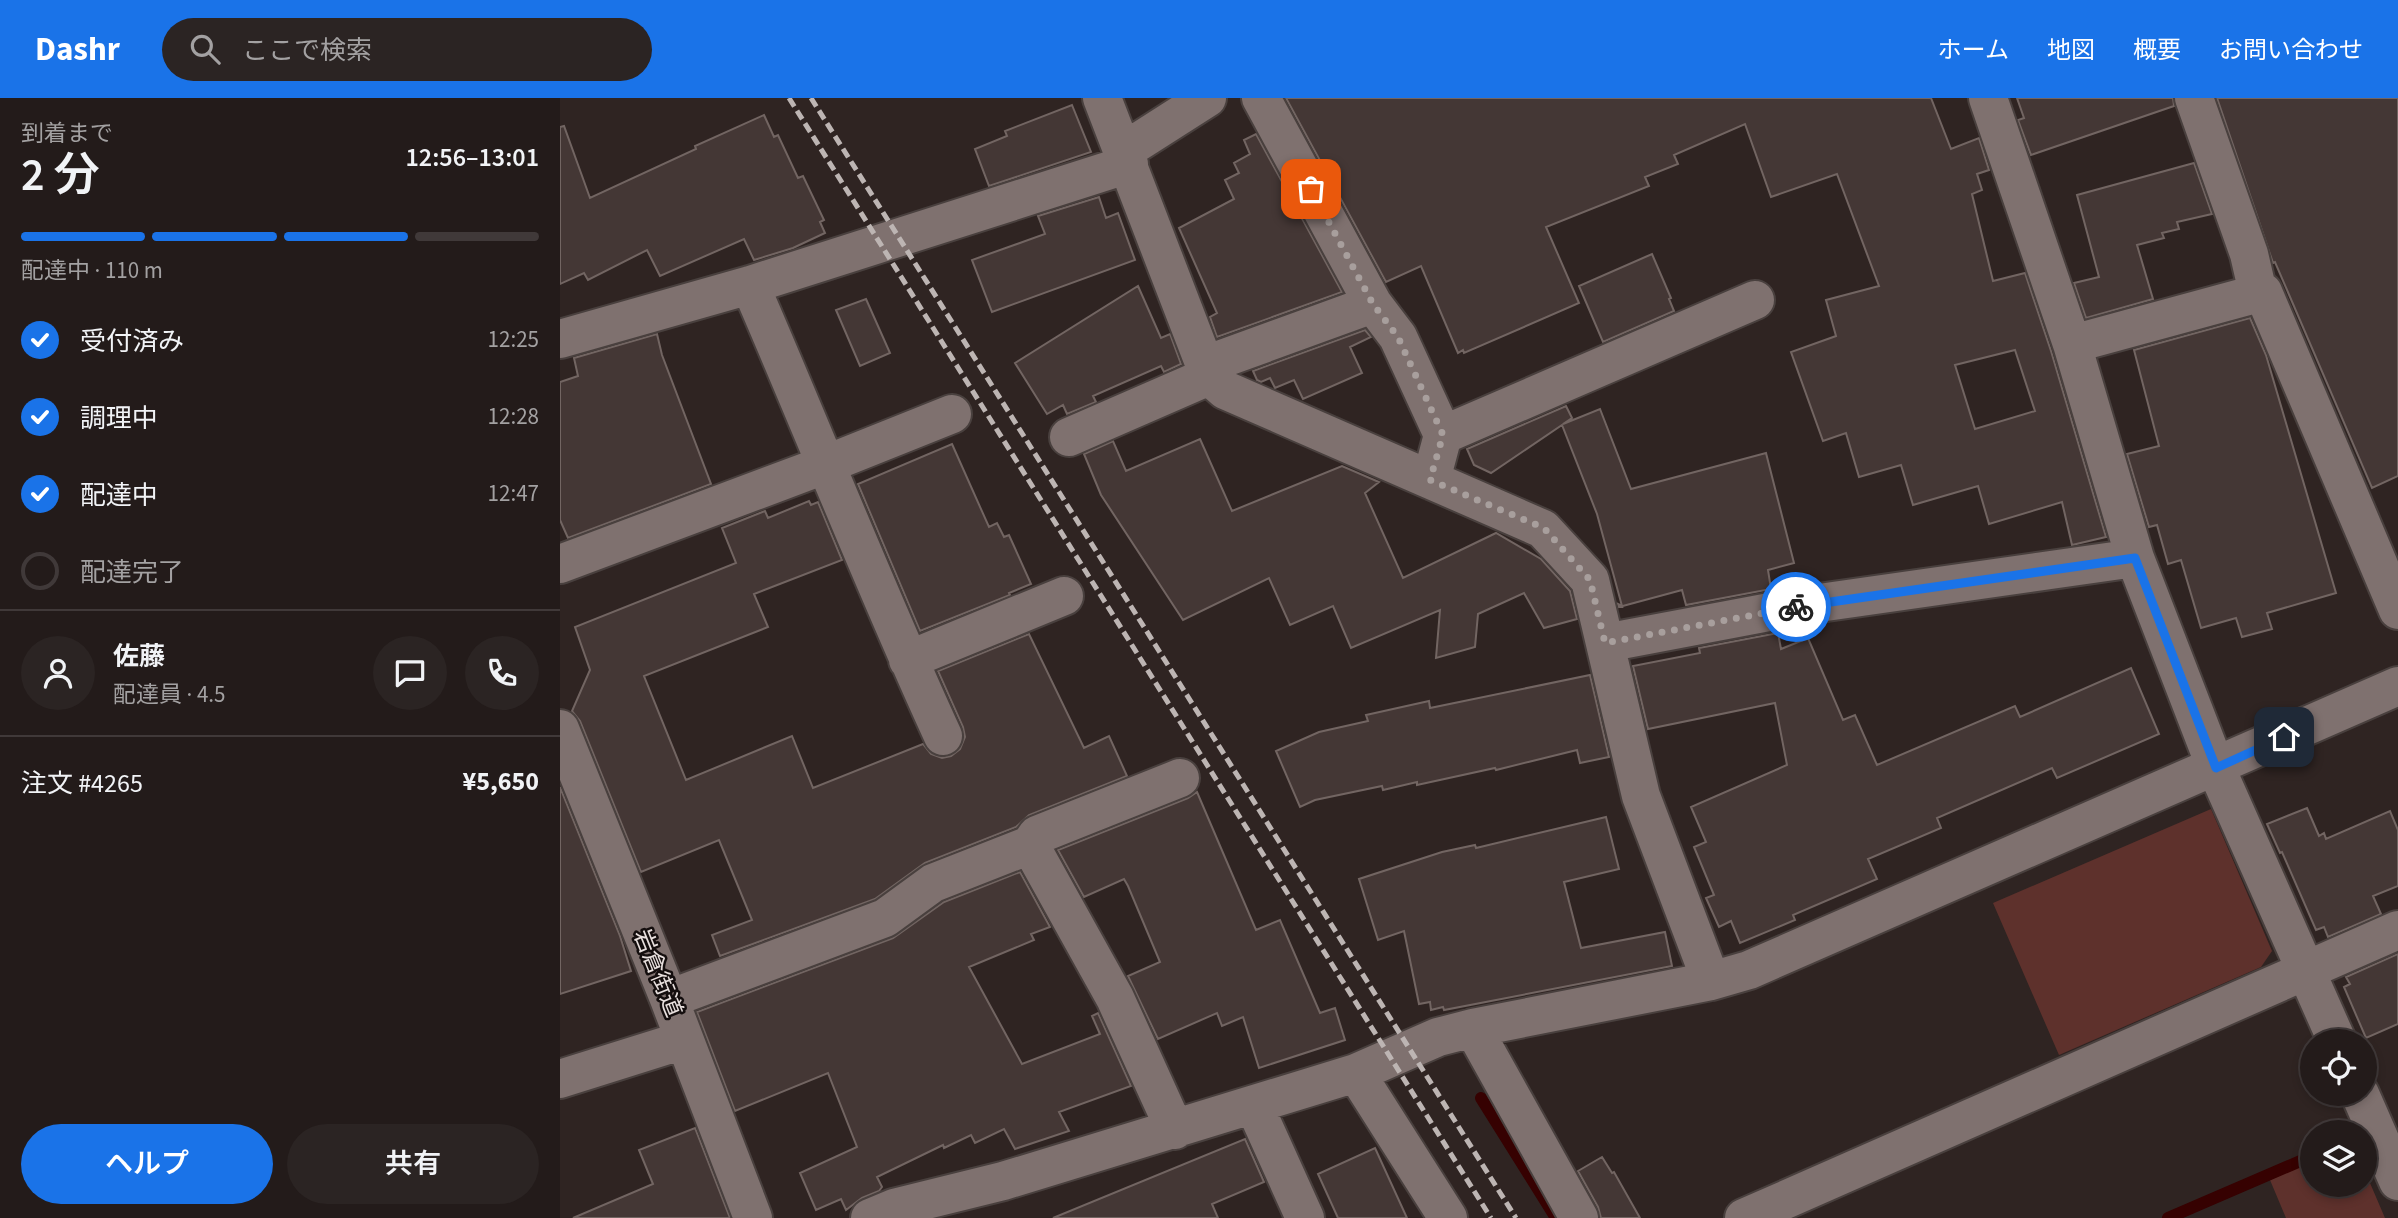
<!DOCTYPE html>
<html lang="ja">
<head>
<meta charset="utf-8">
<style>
	:root { --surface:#231b1a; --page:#2b2423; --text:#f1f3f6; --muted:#a3a1a2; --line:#403939; --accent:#1a73e8 }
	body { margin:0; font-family:"Source Sans 3","Noto Sans JP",sans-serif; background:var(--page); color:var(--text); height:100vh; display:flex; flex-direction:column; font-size:26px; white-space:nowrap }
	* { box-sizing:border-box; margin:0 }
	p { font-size:23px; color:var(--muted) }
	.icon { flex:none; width:38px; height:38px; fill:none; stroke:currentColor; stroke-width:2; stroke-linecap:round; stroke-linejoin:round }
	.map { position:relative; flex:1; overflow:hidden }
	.side { display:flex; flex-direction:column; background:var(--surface); width:560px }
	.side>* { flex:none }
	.fabs { position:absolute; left:1740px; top:931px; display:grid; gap:14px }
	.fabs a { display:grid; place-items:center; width:77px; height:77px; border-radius:50%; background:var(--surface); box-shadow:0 4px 10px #0003,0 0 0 2px var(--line); font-size:35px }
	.pin { position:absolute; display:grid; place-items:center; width:60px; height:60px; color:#fff; margin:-30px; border-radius:14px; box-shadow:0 4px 10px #0006 }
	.courier { position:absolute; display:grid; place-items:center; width:70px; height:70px; margin:-35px; border:5px solid #1a73e8; border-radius:50%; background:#fff; color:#222; box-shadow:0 2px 9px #0007 }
	.summary em { font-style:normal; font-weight:600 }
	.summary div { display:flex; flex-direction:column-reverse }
	.summary { display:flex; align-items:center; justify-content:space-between; height:119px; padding:0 21px }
	h1 { font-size:46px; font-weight:600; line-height:52px }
	.bar { display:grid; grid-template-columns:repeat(4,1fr); gap:10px 7px; align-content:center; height:84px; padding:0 21px }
	.bar i { height:9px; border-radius:5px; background:var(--line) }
	.bar .current { background:var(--accent) }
	.bar p { grid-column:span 4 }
	.line { display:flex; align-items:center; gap:18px; padding:0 21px; border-top:2px solid var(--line) }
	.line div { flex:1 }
	.round { display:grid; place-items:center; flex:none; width:74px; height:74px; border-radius:37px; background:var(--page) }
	ol { padding:0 21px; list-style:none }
	li { display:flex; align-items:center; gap:21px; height:77px }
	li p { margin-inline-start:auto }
	li .icon { padding:7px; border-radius:50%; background:var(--accent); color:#fff; stroke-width:4 }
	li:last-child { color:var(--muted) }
	li i { width:38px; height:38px; border:4px solid var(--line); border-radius:50% }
	.action { display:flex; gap:14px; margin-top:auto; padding:14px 21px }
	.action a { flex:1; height:80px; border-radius:42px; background:var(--accent); color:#fff; font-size:28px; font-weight:600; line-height:80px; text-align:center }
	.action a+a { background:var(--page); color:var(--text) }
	header { display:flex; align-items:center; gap:42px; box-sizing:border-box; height:98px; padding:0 35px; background:var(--accent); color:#fff }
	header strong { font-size:33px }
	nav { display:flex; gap:38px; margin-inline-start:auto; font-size:24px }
	.search { width:490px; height:63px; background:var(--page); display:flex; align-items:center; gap:18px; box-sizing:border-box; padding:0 24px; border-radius:38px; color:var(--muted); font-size:26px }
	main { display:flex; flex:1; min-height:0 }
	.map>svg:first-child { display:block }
	.green { fill:#5e312c }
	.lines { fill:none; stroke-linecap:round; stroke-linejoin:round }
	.stream { stroke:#360101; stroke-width:12 }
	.building { fill:#443735; stroke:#726562; stroke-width:2; fill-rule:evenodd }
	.street-casing { stroke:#49403e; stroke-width:42 }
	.street { stroke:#7f716f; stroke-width:38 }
	.rail { stroke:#bdb5b3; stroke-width:5; stroke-dasharray:10 5; stroke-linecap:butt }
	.done { stroke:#a89f9d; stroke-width:7; stroke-dasharray:0 12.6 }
	.route { stroke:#1a73e8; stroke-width:9 }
	.labels { text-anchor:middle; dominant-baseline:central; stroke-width:5; stroke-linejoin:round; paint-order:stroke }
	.street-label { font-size:23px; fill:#e9e1df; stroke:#140e0e }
</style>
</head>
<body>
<header>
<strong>Dashr</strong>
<div class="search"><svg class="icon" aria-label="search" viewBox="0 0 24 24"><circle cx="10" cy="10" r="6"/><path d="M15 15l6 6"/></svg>ここで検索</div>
<nav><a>ホーム</a><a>地図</a><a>概要</a><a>お問い合わせ</a></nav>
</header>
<main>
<section class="side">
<div class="summary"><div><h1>2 分</h1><p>到着まで</p></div><em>12:56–13:01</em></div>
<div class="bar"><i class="current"></i><i class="current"></i><i class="current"></i><i></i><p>配達中 · 110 m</p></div>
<ol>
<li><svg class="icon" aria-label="check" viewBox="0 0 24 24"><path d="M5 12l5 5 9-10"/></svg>受付済み<p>12:25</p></li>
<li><svg class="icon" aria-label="check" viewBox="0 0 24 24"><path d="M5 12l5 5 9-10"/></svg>調理中<p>12:28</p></li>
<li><svg class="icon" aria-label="check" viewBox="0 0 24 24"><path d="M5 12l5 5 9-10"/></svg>配達中<p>12:47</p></li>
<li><i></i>配達完了</li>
</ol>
<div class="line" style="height:126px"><a class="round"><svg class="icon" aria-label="person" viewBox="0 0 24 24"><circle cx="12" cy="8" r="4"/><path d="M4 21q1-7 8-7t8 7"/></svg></a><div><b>佐藤</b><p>配達員 · 4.5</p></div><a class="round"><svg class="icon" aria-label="chat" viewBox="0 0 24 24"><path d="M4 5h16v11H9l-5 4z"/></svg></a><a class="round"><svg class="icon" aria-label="phone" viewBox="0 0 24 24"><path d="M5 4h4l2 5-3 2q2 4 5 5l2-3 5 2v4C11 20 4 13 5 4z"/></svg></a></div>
<div class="line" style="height:91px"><div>注文 #4265</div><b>¥5,650</b></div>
<div class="action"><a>ヘルプ</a><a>共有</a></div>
</section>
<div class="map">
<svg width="1838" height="1120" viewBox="0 0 1838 1120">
	<rect width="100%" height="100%" fill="#2f2422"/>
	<path class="green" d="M 1651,711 L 1712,853 L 1701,869 L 1499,957 L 1433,805 Z
		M 1752,1063 L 1752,1087 L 1804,1087 L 1804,1071 L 1825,1120 L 1726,1120 L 1710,1082 Z"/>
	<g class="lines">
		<path class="stream" d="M 921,1000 L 996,1120
			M 1608,1120 L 1752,1058"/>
	</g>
	<path class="building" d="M 726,0 L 1371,0 L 1391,51 L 1419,40 L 1429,72 L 1417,76 L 1422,92 L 1412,96 L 1433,183 L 1465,175 L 1491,253 L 1546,439 L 1512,447 L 1502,404 L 1429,426 L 1418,388 L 1353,407 L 1341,367 L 1299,379 L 1286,335 L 1263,343 L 1231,254 L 1276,238 L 1266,202 L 1319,188 L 1277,76 L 1211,99 L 1185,26 L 1114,57 L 1118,66 L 1085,79 L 1089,88 L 986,129 L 1019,205 L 904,255 L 903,252 L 898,255 L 861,168 L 826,184 ZM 1455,252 L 1475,313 L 1415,331 L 1395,267 Z
		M 1457,0 L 1613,0 L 1614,8 L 1471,57 L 1458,22 L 1464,20 Z
		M 1657,0 L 1838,0 L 1838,378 L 1812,390 L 1715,164 L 1713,165 Z
		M 512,7 L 531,54 L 429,88 L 415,51 L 447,38 L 445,33 Z
		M 204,17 L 214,39 L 218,37 L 238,80 L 243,78 L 264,122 L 260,124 L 265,135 L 233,150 L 194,162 L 184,141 L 100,178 L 87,152 L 28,182 L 24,175 L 0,186 L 0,29 L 4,28 L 30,100 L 136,51 L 135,48 Z
		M 696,36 L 782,194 L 657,239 L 650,219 L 657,215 L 619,130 L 674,101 L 665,82 L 679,75 L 674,65 L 690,56 L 684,42 Z
		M 1634,65 L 1652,116 L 1617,124 L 1619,131 L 1602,135 L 1604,140 L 1577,147 L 1593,201 L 1526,220 L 1514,185 L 1539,179 L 1517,97 Z
		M 539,99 L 546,120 L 558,115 L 575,162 L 432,214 L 412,162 L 485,136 L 478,118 Z
		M 1092,156 L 1111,200 L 1109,201 L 1114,213 L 1043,244 L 1019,188 Z
		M 578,188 L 601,240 L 610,236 L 621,266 L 604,274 L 601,268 L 533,298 L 536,304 L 507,316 L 503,307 L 487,316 L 455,265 Z
		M 306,201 L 330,255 L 300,268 L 276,212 Z
		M 1690,220 L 1706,257 L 1776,495 L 1707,515 L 1712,531 L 1682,539 L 1676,520 L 1641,530 L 1621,462 L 1608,466 L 1597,427 L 1589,429 L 1567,356 L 1599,348 L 1574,252 Z
		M 805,232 L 811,239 L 790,249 L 802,275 L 743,301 L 734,282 L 715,290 L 710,280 L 701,284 L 697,282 L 693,273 Z
		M 97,236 L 102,257 L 151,386 L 8,440 L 0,422 L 0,284 L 18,278 L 14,260 Z
		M 1006,308 L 1012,320 L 1003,326 L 1040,311 L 1071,391 L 1206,355 L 1234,465 L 1208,472 L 1211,491 L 1126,507 L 1122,492 L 1059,509 L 1058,506 L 1062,508 L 1037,416 L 1002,327 L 931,375 L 914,367 L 907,351 Z
		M 640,341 L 672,413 L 782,368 L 819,384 L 805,395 L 843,480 L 936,435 L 981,461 L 1010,493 L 1017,521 L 984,530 L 964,495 L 918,516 L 915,549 L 876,560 L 880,512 L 791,550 L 773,508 L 730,527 L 709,480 L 623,522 L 541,397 L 524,356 L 553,343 L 566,373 Z
		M 392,346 L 429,429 L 437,425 L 444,439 L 449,437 L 471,486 L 449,495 L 450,497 L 360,533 L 298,386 Z
		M 249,403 L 251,407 L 258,404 L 282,462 L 194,496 L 208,529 L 84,578 L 126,682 L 232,638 L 253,690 L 363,646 L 371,656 L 382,660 L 391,658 L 400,651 L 405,639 L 403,629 L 378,573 L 469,536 L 524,650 L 549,638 L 567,678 L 469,717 L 456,729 L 365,765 L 315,801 L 160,858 L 152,837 L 192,822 L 159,742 L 81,774 L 20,623 L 12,613 L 30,572 L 15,529 L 176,465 L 162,430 L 205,413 L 208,420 Z
		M 1218,535 L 1221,551 L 1248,540 L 1283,622 L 1295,617 L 1317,667 L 1455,608 L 1460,619 L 1571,570 L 1599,636 L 1497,680 L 1492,670 L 1377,720 L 1381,730 L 1308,761 L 1317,781 L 1233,817 L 1235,822 L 1180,845 L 1171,823 L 1159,829 L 1146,800 L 1154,797 L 1134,749 L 1146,744 L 1131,709 L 1227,667 L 1215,605 L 1088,631 L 1073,568 L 1140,555 L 1139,550 Z
		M 1030,577 L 1049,659 L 1020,665 L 1017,652 L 936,672 L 935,670 L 857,687 L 857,684 L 823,692 L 822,688 L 755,702 L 740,709 L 716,653 L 759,634 L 808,623 L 806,617 L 869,603 L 870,610 Z
		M 0,689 L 60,838 L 71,873 L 0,896 Z
		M 637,694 L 696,832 L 720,822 L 760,915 L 775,910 L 785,942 L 699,970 L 683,919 L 662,928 L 657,915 L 598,941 L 568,878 L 600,864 L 568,788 L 564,781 L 524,799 L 498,752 L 628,700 Z
		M 1747,710 L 1759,738 L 1764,735 L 1766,741 L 1830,713 L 1838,732 L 1838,788 L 1813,798 L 1821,816 L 1768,839 L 1764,829 L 1756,832 L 1722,754 L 1720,755 L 1707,726 Z
		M 1046,719 L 1059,771 L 1004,784 L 1021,850 L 1105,834 L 1112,868 L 884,912 L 883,909 L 871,912 L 870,904 L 859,906 L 844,833 L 818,842 L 799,781 L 882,754 L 915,747 L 916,750 Z
		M 460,774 L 490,829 L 471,836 L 474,842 L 409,869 L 462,966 L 540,936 L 532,918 L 538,915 L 571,988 L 499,1014 L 509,1033 L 455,1051 L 444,1031 L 415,1045 L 411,1037 L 384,1050 L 383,1047 L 317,1079 L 322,1089 L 319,1093 L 302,1100 L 286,1112 L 281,1101 L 256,1112 L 240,1075 L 297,1049 L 268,975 L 175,1013 L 137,914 L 333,840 L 384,804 Z
		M 1838,856 L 1838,926 L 1806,940 L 1784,889 L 1790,886 L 1786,879 Z
		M 135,1030 L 170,1120 L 13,1120 L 93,1086 L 79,1052 Z
		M 685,1041 L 704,1084 L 652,1106 L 658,1120 L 493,1120 Z
		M 815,1050 L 847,1120 L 778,1120 L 758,1076 Z
		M 1042,1059 L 1052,1075 L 1054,1074 L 1080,1120 L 1041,1120 L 1038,1109 L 1018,1073 Z"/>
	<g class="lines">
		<defs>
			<path id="street" d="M 542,0 L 649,278 L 665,292 L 983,431 L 1030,482 L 1081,698 L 1151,883
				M 701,0 L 813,206 L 838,239 L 883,337 L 871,382
				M 1428,0 L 1512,246 L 1575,460 L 1656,670 L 1777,943
				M 1634,0 L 1689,156 L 1698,195
				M 564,53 L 647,0
				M 190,187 C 255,337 315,490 383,638
				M 0,241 L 190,187 L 569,66
				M 1512,246 L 1703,194 L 1838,512
				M 645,267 L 813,206
				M 883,337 L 1195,202
				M 509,339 L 649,278
				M 0,466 L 267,366 L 392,316
				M 1045,545 L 1252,506 L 1575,460
				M 348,562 L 504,498
				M 0,631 L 109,901 L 193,1120
				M 470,747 L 477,737 L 620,680
				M 109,901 L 325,820 L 373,785 L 470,747 L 555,900 L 615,1032
				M 913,930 L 1019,1120
				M 796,975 L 888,1120
				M 0,981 L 124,942
				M 1800,996 L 1838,1083
				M 694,1007 L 745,1120
				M 310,1120 L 334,1110 L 443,1083 L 796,975 L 878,939 L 913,930 L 1151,883 L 1189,872 L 1838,588
				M 1184,1120 L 1838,832"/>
		</defs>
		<use href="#street" class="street-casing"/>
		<use href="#street" class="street"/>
		<path class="rail" d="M 229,0 L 931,1120
			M 251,0 L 956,1120"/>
	</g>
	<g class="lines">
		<path class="done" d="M 751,91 L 813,206 L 838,239 L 883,337 L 870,382 L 984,430 L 1030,482 L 1045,545 L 1236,509"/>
		<path class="route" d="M 1236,509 L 1575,460 L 1656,670 L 1724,639"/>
	</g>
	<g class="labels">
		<g class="street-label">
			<text transform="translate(98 875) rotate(68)">岩倉街道</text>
		</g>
	</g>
</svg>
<div class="fabs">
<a><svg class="icon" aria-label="locate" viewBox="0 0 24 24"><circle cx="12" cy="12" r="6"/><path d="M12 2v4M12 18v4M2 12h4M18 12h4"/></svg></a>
<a><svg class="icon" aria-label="layers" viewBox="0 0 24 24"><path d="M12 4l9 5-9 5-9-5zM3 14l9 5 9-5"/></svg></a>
</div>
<div class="pin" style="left:751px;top:91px;background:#ea580c"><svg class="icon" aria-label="bag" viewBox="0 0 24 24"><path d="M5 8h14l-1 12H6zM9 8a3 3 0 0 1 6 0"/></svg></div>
<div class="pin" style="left:1724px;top:639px;background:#1f2937"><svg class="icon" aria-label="home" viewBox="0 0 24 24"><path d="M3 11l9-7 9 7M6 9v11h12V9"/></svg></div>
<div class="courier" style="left:1236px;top:509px"><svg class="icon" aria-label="bike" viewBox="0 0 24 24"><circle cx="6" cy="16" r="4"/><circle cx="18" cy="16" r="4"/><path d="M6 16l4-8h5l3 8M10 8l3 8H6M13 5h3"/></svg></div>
</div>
</main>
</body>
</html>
